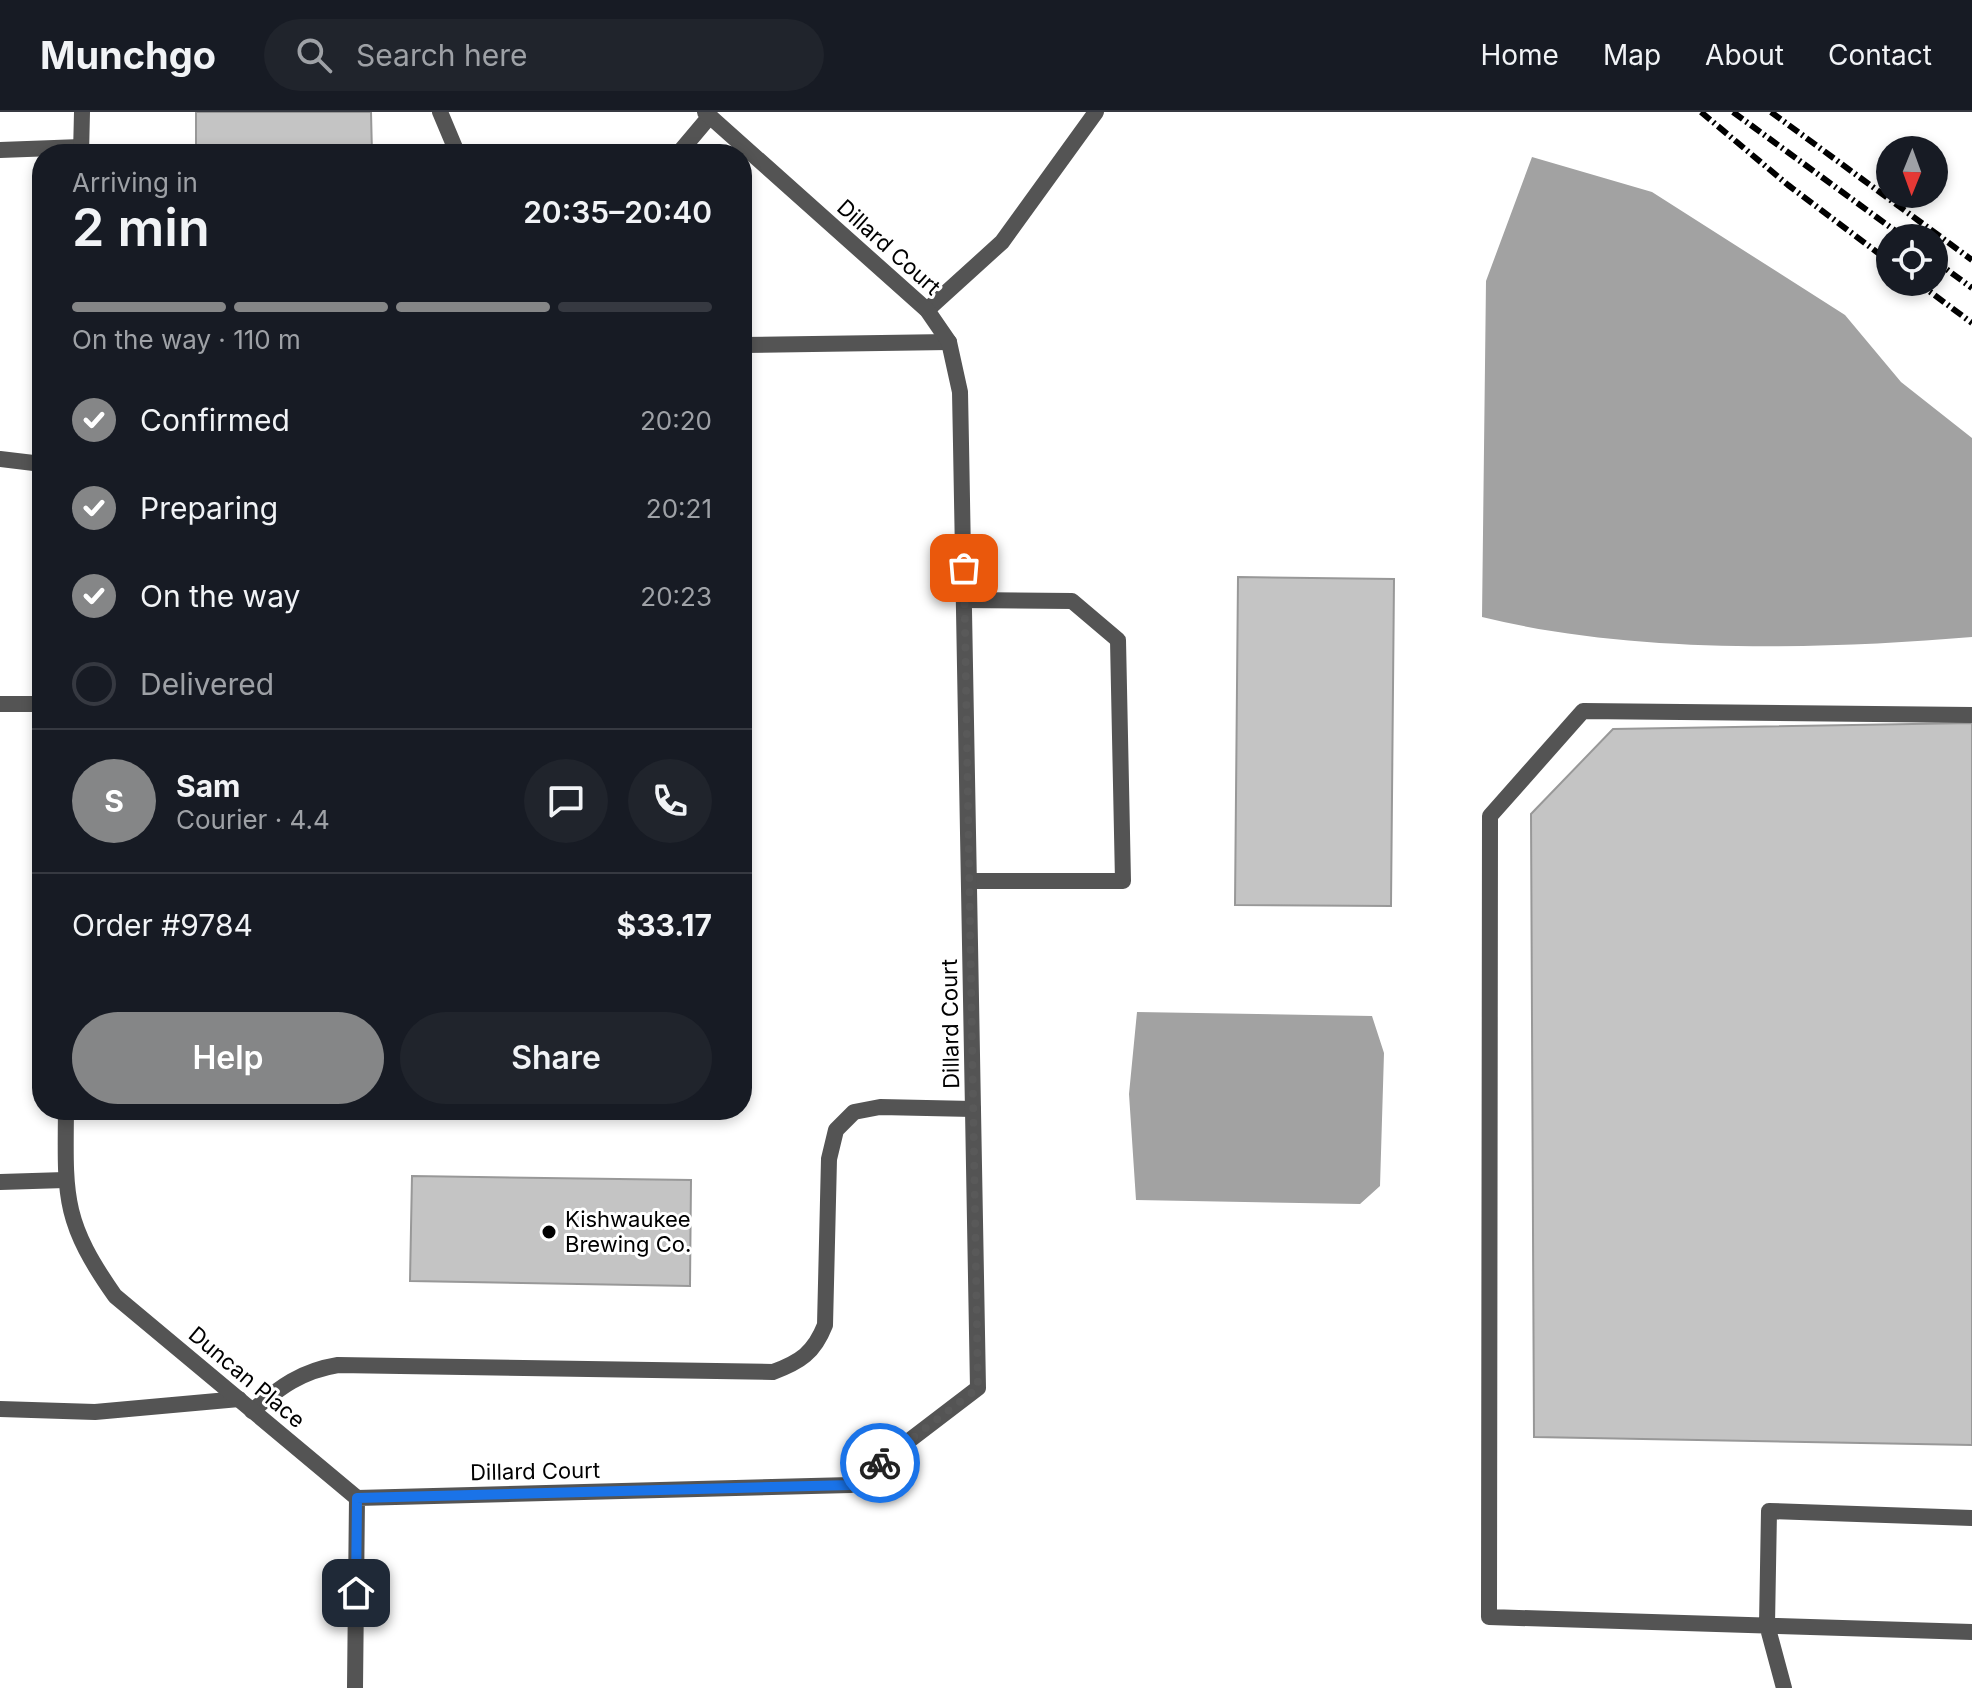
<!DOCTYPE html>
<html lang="en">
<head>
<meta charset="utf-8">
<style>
	:root { --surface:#171b24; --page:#20242c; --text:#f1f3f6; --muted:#9ea1a6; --line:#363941; --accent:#858687 }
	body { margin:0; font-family:Inter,sans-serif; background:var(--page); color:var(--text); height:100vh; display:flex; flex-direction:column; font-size:30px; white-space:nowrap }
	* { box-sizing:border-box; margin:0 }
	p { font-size:26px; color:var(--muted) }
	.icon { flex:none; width:44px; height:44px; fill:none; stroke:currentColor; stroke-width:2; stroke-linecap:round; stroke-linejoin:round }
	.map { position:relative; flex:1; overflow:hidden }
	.panel { position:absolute; left:32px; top:32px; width:720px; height:976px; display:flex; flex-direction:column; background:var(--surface); border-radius:32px; box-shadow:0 4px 12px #0003 }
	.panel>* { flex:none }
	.needle { width:52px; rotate:181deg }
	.controls { position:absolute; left:1876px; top:24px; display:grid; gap:16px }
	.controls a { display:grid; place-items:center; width:72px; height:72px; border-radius:50%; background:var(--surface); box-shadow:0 4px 12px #0003; font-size:40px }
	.pin { position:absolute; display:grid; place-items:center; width:68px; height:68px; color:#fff; margin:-34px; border-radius:16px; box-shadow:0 4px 12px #0006 }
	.courier { position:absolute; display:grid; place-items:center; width:80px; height:80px; margin:-40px; border:6px solid #1a73e8; border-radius:50%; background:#fff; color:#222; box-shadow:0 2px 10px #0007 }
	.head em { font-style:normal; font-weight:600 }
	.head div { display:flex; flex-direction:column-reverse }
	.head { display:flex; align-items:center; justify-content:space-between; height:136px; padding:0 40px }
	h1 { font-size:52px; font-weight:600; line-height:60px }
	.bar { display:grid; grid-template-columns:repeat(4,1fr); gap:12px 8px; align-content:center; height:96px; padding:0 40px }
	.bar i { height:10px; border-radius:6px; background:var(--line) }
	.bar .selected { background:var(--accent) }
	.bar p { grid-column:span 4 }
	.line { display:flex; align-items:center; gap:20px; padding:0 40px; border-top:2px solid var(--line) }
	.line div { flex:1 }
	.round { display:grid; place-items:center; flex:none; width:84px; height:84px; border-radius:42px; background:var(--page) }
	ol { padding:0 40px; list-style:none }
	li { display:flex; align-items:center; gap:24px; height:88px }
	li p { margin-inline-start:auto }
	li .icon { padding:8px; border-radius:50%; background:var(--accent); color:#fff; stroke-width:4 }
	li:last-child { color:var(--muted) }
	li i { width:44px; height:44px; border:4px solid var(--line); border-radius:50% }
	.button { display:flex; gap:16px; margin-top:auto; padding:16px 40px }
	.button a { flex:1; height:92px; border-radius:48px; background:var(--accent); color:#fff; font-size:32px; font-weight:600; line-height:92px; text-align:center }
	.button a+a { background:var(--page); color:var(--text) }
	header { display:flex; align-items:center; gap:48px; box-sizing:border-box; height:112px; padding:0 40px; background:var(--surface); border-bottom:2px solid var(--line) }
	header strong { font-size:38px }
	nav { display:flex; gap:44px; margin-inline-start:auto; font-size:28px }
	.search { width:560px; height:72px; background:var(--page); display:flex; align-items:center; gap:20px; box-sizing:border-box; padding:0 28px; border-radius:44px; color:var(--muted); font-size:30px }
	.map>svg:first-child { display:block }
	.water { fill:#a2a2a2 }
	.building { fill:#c4c4c4; stroke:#989898; stroke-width:2 }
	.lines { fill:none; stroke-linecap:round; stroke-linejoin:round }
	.service { stroke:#545454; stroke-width:16 }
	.minor { stroke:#545454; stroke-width:16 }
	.rail { stroke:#000; stroke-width:6; stroke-dasharray:12 4 2 4; stroke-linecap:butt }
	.done { stroke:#595959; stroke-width:8; stroke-dasharray:0 14.4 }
	.route { stroke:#1a73e8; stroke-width:10 }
	.poi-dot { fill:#000; stroke:#fff; stroke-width:3 }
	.labels { text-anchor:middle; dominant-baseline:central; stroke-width:6; stroke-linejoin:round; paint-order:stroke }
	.street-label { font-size:22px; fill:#000; stroke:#fff }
	.poi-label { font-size:22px; fill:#000; stroke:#fff; text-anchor:start }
</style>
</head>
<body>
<header>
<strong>Munchgo</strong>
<div class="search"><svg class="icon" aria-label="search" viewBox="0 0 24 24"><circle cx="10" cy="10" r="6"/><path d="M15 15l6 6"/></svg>Search here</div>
<nav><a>Home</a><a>Map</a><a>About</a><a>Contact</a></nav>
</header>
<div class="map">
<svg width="1972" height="1576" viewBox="0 0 1972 1576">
	<rect width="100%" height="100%" fill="#fff"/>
	<path class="water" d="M 1532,45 L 1652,80 L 1845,203 L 1901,270 L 1972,326 L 1972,525 C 1819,538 1632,542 1482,505 L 1486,169 Z
		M 1137,900 L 1372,904 L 1384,941 L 1380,1074 L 1360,1092 L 1136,1088 L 1129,982 Z"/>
	<path class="building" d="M 196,0 L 371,0 L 372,42 L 196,42 Z
		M 1238,465 L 1394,467 L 1391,794 L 1235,793 Z
		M 1972,611 L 1972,1333 L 1534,1325 L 1531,702 L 1613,617 Z
		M 412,1064 L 691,1068 L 690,1174 L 410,1169 Z"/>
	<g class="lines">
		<path class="service" d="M 440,0 L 456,38 L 463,42
			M 0,38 L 81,35
			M 678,42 L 710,4
			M 927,198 L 1002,130 L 1096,0
			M 742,233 L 949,230
			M 0,347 L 42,352
			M 964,488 L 1072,489 L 1118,528 L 1123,769 L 969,769
			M 0,592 L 42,592
			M 1972,603 L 1583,599 L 1490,704 L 1489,1505 L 1972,1520
			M 0,1070 L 65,1068
			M 0,1297 L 95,1300 L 239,1287
			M 252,1299 C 280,1275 301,1259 338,1253 L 773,1260 C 800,1250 814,1241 825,1213 L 829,1047 L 836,1018 L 854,1000 L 880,995 L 973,997
			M 1784,1576 L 1767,1513 L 1769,1399 L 1972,1406"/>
		<path class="minor" d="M 81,42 L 82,0
			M 66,998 C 65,1086 63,1110 115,1184 L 357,1386
			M 357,1386 L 851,1373 L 978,1276 L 961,332 L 960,280 L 949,230 L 927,198 L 705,0
			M 355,1576 L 357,1386"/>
		<path class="rail" d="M 1701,0 L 1788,73 L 1890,150
			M 1733,0 L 1905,126
			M 1771,0 L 1972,148
			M 1934,148 L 1972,176
			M 1917,170 L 1972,211"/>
	</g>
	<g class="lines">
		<path class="done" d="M 880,1351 L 978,1276 L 964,456"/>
		<path class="route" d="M 356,1481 L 357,1386 L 851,1373 L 880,1351"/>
	</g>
	<circle class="poi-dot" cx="549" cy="1120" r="8"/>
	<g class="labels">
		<g class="street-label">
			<text transform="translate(889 135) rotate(42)">Dillard Court</text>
			<text transform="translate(950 912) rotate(-91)">Dillard Court</text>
			<text transform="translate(247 1265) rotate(40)">Duncan Place</text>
			<text transform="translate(535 1359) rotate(-1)">Dillard Court</text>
		</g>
		<g class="poi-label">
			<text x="565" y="1107">Kishwaukee<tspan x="565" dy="25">Brewing Co.</tspan></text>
		</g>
	</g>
</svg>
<div class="controls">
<a><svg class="needle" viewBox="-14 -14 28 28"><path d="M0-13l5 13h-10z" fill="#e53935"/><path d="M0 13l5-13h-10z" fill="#9ea1a6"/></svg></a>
<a><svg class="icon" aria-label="locate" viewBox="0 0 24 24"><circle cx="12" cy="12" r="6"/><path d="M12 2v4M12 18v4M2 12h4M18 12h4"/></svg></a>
</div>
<div class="pin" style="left:964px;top:456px;background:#ea580c"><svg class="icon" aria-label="bag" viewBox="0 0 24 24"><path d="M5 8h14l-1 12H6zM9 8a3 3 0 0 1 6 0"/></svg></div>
<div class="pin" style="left:356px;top:1481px;background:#1f2937"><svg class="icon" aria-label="home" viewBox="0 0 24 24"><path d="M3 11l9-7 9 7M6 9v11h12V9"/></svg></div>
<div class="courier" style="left:880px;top:1351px"><svg class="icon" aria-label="bike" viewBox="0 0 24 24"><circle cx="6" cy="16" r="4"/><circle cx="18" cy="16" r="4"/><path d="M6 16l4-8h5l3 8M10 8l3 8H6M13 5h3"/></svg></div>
<section class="panel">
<div class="head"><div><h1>2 min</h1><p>Arriving in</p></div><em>20:35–20:40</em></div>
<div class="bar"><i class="selected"></i><i class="selected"></i><i class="selected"></i><i></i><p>On the way · 110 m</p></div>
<ol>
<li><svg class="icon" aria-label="check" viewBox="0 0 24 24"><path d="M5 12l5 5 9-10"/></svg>Confirmed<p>20:20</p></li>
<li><svg class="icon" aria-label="check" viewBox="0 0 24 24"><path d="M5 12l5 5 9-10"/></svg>Preparing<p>20:21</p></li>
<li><svg class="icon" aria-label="check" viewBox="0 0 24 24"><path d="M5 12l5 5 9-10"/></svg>On the way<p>20:23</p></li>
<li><i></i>Delivered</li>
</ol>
<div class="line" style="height:144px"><b class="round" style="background:var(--accent);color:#fff">S</b><div><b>Sam</b><p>Courier · 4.4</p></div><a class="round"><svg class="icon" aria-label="chat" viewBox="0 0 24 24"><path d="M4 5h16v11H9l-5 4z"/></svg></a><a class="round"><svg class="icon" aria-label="phone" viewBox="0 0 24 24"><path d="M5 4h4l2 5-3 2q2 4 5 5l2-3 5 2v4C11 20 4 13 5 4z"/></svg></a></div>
<div class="line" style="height:104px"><div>Order #9784</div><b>$33.17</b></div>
<div class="button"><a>Help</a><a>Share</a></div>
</section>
</div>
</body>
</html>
